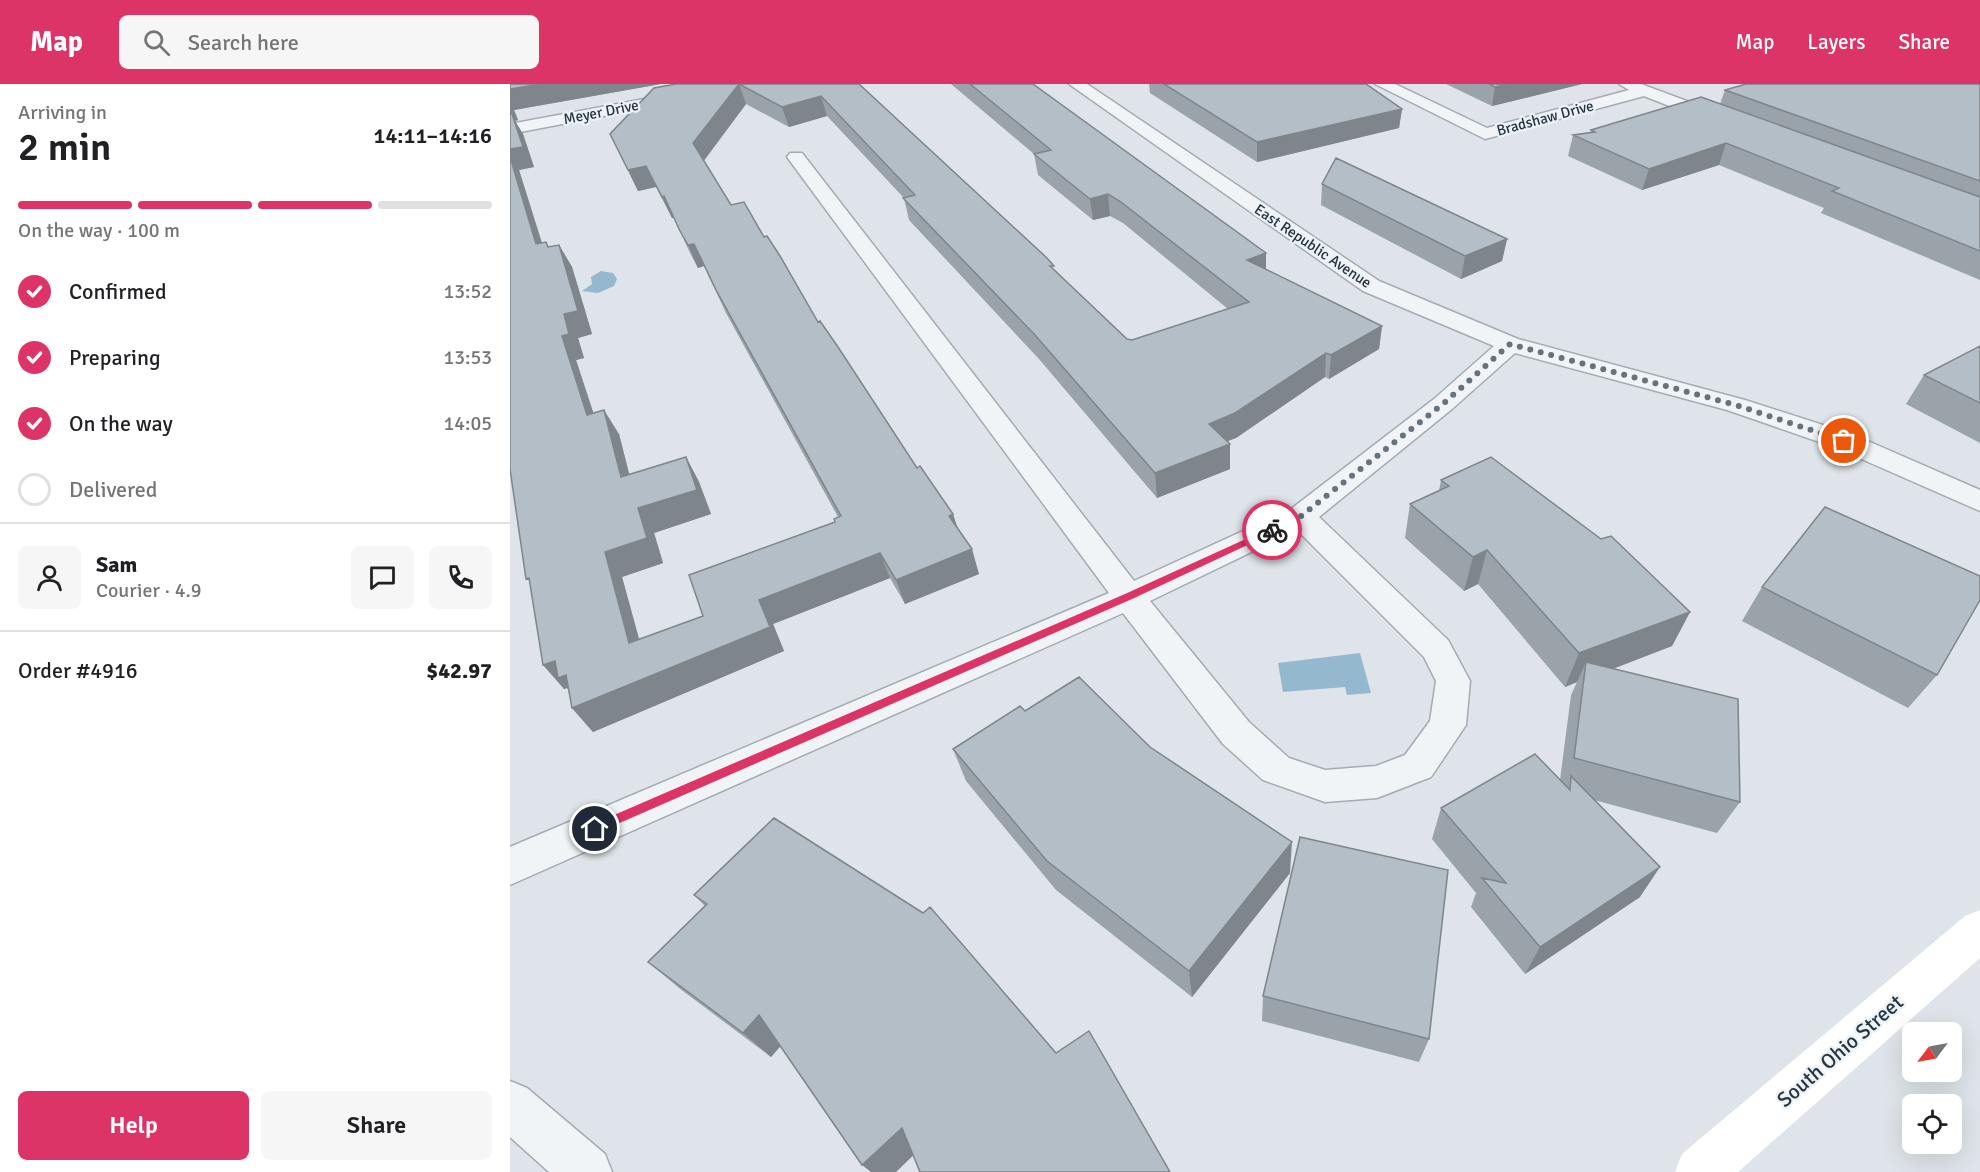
<!DOCTYPE html>
<html lang="en">
<head>
<meta charset="utf-8">
<style>
	:root { --surface:#fff; --page:#f6f6f6; --text:#202124; --muted:#757577; --line:#e0e0e0; --accent:#dc3466 }
	body { margin:0; font-family:Signika,sans-serif; background:var(--page); color:var(--text); height:100vh; display:flex; flex-direction:column; font-size:22px; white-space:nowrap }
	* { box-sizing:border-box; margin:0 }
	p { font-size:20px; color:var(--muted) }
	.icon { flex:none; width:33px; height:33px; fill:none; stroke:currentColor; stroke-width:2; stroke-linecap:round; stroke-linejoin:round }
	.map { position:relative; flex:1; overflow:hidden }
	.sheet { display:flex; flex-direction:column; background:var(--surface); width:510px }
	.sheet>* { flex:none }
	.needle { width:39px; rotate:238deg }
	.buttons { position:absolute; left:1392px; top:938px; display:grid; gap:12px }
	.buttons a { display:grid; place-items:center; width:60px; height:60px; border-radius:9px; background:var(--surface); box-shadow:0 6px 24px #0002; font-size:30px }
	.pin { position:absolute; display:grid; place-items:center; width:51px; height:51px; color:#fff; margin:-26px; border:3px solid #fff; border-radius:50%; box-shadow:0 2px 6px #0007 }
	.courier { position:absolute; display:grid; place-items:center; width:60px; height:60px; margin:-30px; border:4px solid #dc3466; border-radius:50%; background:#fff; color:#222; box-shadow:0 2px 8px #0007 }
	.overview em { font-style:normal; font-weight:600 }
	.overview div { display:flex; flex-direction:column-reverse }
	.overview { display:flex; align-items:center; justify-content:space-between; height:102px; padding:0 18px }
	h1 { font-size:39px; font-weight:600; line-height:45px }
	.bar { display:grid; grid-template-columns:repeat(4,1fr); gap:9px 6px; align-content:center; height:72px; padding:0 18px }
	.bar i { height:8px; border-radius:4px; background:var(--line) }
	.bar .current { background:var(--accent) }
	.bar p { grid-column:span 4 }
	.line { display:flex; align-items:center; gap:15px; padding:0 18px; border-top:2px solid var(--line) }
	.line div { flex:1 }
	.round { display:grid; place-items:center; flex:none; width:63px; height:63px; border-radius:9px; background:var(--page) }
	ol { padding:0 18px; list-style:none }
	li { display:flex; align-items:center; gap:18px; height:66px }
	li p { margin-inline-start:auto }
	li .icon { padding:6px; border-radius:50%; background:var(--accent); color:#fff; stroke-width:4 }
	li:last-child { color:var(--muted) }
	li i { width:33px; height:33px; border:3px solid var(--line); border-radius:50% }
	.button { display:flex; gap:12px; margin-top:auto; padding:12px 18px }
	.button a { flex:1; height:69px; border-radius:9px; background:var(--accent); color:#fff; font-size:24px; font-weight:600; line-height:69px; text-align:center }
	.button a+a { background:var(--page); color:var(--text) }
	header { display:flex; align-items:center; gap:36px; box-sizing:border-box; height:84px; padding:0 30px; background:var(--accent); color:#fff }
	header strong { font-size:28px }
	nav { display:flex; gap:33px; margin-inline-start:auto; font-size:21px }
	.search { width:420px; height:54px; background:var(--page); display:flex; align-items:center; gap:15px; box-sizing:border-box; padding:0 21px; border-radius:9px; color:var(--muted); font-size:22px }
	main { display:flex; flex:1; min-height:0 }
	.map>svg:first-child { display:block }
	.water { fill:#94b8cd }
	.lines { fill:none; stroke-linecap:round; stroke-linejoin:round }
	.street-casing { stroke:#a3acb3; stroke-width:3 }
	.street { fill:#f1f4f7; fill-rule:evenodd }
	.secondary { fill:#fff; fill-rule:evenodd }
	.wall { fill:#9ba3aa }
	.shaded-wall { fill:#7e858b }
	.building { fill:#b4bec6; stroke:#7e858b; stroke-width:1.5 }
	.route { fill:#dc3466 }
	.done { stroke:#66727c; stroke-width:6; stroke-dasharray:0 10.8 }
	.labels { text-anchor:middle; dominant-baseline:central; stroke-width:4.5; stroke-linejoin:round; paint-order:stroke }
	.far-street-label { font-size:15px; fill:#253441; stroke:#edf2f6 }
	.near-street-label { font-size:21px; fill:#253441; stroke:#edf2f6 }
</style>
</head>
<body>
<header>
<strong>Map</strong>
<div class="search"><svg class="icon" aria-label="search" viewBox="0 0 24 24"><circle cx="10" cy="10" r="6"/><path d="M15 15l6 6"/></svg>Search here</div>
<nav><a>Map</a><a>Layers</a><a>Share</a></nav>
</header>
<main>
<section class="sheet">
<div class="overview"><div><h1>2 min</h1><p>Arriving in</p></div><em>14:11–14:16</em></div>
<div class="bar"><i class="current"></i><i class="current"></i><i class="current"></i><i></i><p>On the way · 100 m</p></div>
<ol>
<li><svg class="icon" aria-label="check" viewBox="0 0 24 24"><path d="M5 12l5 5 9-10"/></svg>Confirmed<p>13:52</p></li>
<li><svg class="icon" aria-label="check" viewBox="0 0 24 24"><path d="M5 12l5 5 9-10"/></svg>Preparing<p>13:53</p></li>
<li><svg class="icon" aria-label="check" viewBox="0 0 24 24"><path d="M5 12l5 5 9-10"/></svg>On the way<p>14:05</p></li>
<li><i></i>Delivered</li>
</ol>
<div class="line" style="height:108px"><a class="round"><svg class="icon" aria-label="person" viewBox="0 0 24 24"><circle cx="12" cy="8" r="4"/><path d="M4 21q1-7 8-7t8 7"/></svg></a><div><b>Sam</b><p>Courier · 4.9</p></div><a class="round"><svg class="icon" aria-label="chat" viewBox="0 0 24 24"><path d="M4 5h16v11H9l-5 4z"/></svg></a><a class="round"><svg class="icon" aria-label="phone" viewBox="0 0 24 24"><path d="M5 4h4l2 5-3 2q2 4 5 5l2-3 5 2v4C11 20 4 13 5 4z"/></svg></a></div>
<div class="line" style="height:78px"><div>Order #4916</div><b>$42.97</b></div>
<div class="button"><a>Help</a><a>Share</a></div>
</section>
<div class="map">
<svg width="1470" height="1088" viewBox="0 0 1470 1088">
	<rect width="100%" height="100%" fill="#dee4e9"/>
	<path class="water" d="M 91,187 L 103,189 L 107,195 L 104,202 L 88,209 L 72,207 L 82,200 L 81,193 Z
		M 850,569 L 861,609 L 837,611 L 835,603 L 773,608 L 768,579 Z"/>
	<g class="lines">
		<defs>
			<path id="street" d="M 559,0 L 577,0 L 869,197 L 1008,255 L 1235,316 L 1344,351 L 1470,406 L 1470,427 L 1324,363 L 1217,326 L 1005,269 L 942,325 L 809,433 L 938,556 L 960,597 L 956,641 L 921,693 L 867,714 L 815,718 L 753,696 L 713,660 L 613,529 L 0,801 L 0,763 L 599,509 L 280,77 L 277,73 L 280,69 L 292,69 L 624,497 L 781,425 L 924,315 L 984,262 L 853,207 ZM 787,446 L 914,573 L 926,597 L 920,637 L 895,671 L 866,682 L 815,686 L 779,674 L 739,638 L 640,517 Z
				M 865,0 L 885,0 L 977,44 L 1119,6 L 1109,0 L 1131,0 L 1217,32 L 1219,36 L 1217,40 L 1205,40 L 1134,12 L 975,55 Z
				M 172,8 L 180,13 L 178,16 L 0,50 L 0,40 Z
				M 0,997 L 17,1004 L 95,1070 L 102,1088 L 39,1088 L 0,1053 Z"/>
		</defs>
		<use href="#street" class="street-casing"/>
		<use href="#street" class="street"/>
		<path class="secondary" d="M 1470,826 L 1470,874 L 1228,1088 L 1165,1088 L 1172,1070 L 1455,832 Z"/>
	</g>
	<path class="wall" d="M 0,0 L 151,0 L 4,26 L 8,36 L 5,37 L 13,50 L 24,83 L 9,86 L 32,159 L 36,158 L 39,163 L 49,161 L 62,183 L 82,250 L 68,254 L 74,274 L 66,276 L 83,329 L 109,350 L 119,390 L 176,373 L 189,398 L 201,430 L 144,449 L 153,479 L 112,493 L 129,555 L 193,532 L 325,438 L 328,433 L 216,229 L 194,182 L 188,184 L 180,169 L 164,134 L 162,134 L 146,103 L 128,107 L 100,50 L 166,0 L 349,0 L 617,255 L 622,256 L 718,225 L 613,139 L 600,132 L 583,136 L 528,91 L 524,70 L 441,0 L 523,0 L 756,169 L 756,185 L 872,242 L 869,265 L 819,295 L 815,293 L 726,354 L 717,357 L 720,385 L 647,414 L 529,275 L 399,136 L 394,114 L 317,32 L 279,43 L 236,20 L 194,77 L 221,121 L 254,153 L 308,238 L 407,384 L 443,430 L 447,444 L 469,490 L 395,520 L 380,494 L 263,540 L 274,567 L 83,648 L 62,624 L 59,607 L 57,604 L 54,605 L 21,500 Z
		M 639,0 L 856,0 L 892,25 L 889,44 L 747,78 L 640,9 Z
		M 936,0 L 1072,0 L 982,22 Z
		M 1470,0 L 1470,196 L 1311,129 L 1314,124 L 1209,81 L 1132,106 L 1058,72 L 1063,51 L 1080,48 L 1081,46 L 1210,20 L 1215,6 Z
		M 812,100 L 997,155 L 992,177 L 951,195 L 811,121 Z
		M 1470,262 L 1470,359 L 1396,320 L 1414,291 Z
		M 931,396 L 1180,528 L 1162,562 L 1103,585 L 1230,718 L 1207,749 L 1084,716 L 1130,813 L 1015,890 L 961,823 L 966,809 L 922,755 L 931,724 L 1050,696 L 1061,611 L 1067,598 L 1055,603 L 968,500 L 954,507 L 895,454 L 900,420 L 929,407 Z
		M 1252,503 L 1427,591 L 1398,624 L 1232,537 Z
		M 515,627 L 780,789 L 682,913 L 546,806 L 456,697 L 443,665 Z
		M 264,734 L 404,1072 L 270,962 L 261,973 L 169,904 L 138,878 L 195,822 L 184,811 Z
		M 753,912 L 919,955 L 909,978 L 752,937 Z"/>
	<path class="shaded-wall" d="M 31,0 L 151,0 L 4,26 L 8,36 L 5,37 L 13,50 L 24,83 L 9,86 L 39,182 L 26,160 L 0,73 L 0,5 Z
		M 229,0 L 236,20 L 191,80 L 183,59 Z
		M 997,0 L 1072,0 L 982,22 L 985,3 Z
		M 311,12 L 317,32 L 279,43 L 272,23 Z
		M 892,25 L 889,44 L 747,78 L 747,58 Z
		M 1216,59 L 1209,81 L 1132,106 L 1139,85 Z
		M 136,82 L 146,103 L 128,107 L 118,86 Z
		M 598,110 L 600,132 L 583,136 L 580,115 Z
		M 154,112 L 164,134 L 162,134 L 152,113 Z
		M 997,155 L 992,177 L 951,195 L 955,172 Z
		M 184,160 L 194,182 L 188,184 L 178,161 Z
		M 49,161 L 62,183 L 82,250 L 68,254 L 74,274 L 66,276 L 92,355 L 77,331 L 52,252 L 54,230 Z
		M 756,169 L 756,192 L 737,176 Z
		M 872,242 L 869,265 L 819,295 L 821,271 Z
		M 816,269 L 815,293 L 726,354 L 700,364 L 699,340 Z
		M 94,326 L 109,350 L 126,417 L 111,393 Z
		M 720,360 L 720,385 L 647,414 L 645,389 Z
		M 176,373 L 189,398 L 201,430 L 144,449 L 153,479 L 112,493 L 137,584 L 119,559 L 95,468 L 128,424 Z
		M 443,430 L 451,455 L 439,432 Z
		M 462,465 L 469,490 L 395,520 L 386,496 Z
		M 977,466 L 968,500 L 954,507 L 963,473 Z
		M 370,469 L 380,494 L 263,540 L 274,567 L 83,648 L 62,624 L 249,516 Z
		M 1180,528 L 1162,562 L 1073,596 L 1076,578 L 1067,598 L 1055,603 L 1069,569 Z
		M 45,577 L 65,601 L 69,618 L 57,604 L 54,605 L 33,581 Z
		M 782,758 L 780,789 L 682,913 L 679,887 Z
		M 1150,783 L 1130,813 L 1015,890 L 1030,863 Z
		M 249,931 L 276,956 L 261,973 L 233,949 Z
		M 392,1044 L 412,1063 L 386,1088 L 361,1088 L 352,1081 Z"/>
	<path class="building" d="M 0,0 L 31,0 L 0,5 Z
		M 166,0 L 349,0 L 537,174 L 544,182 L 540,182 L 617,255 L 622,256 L 739,218 L 611,118 L 598,110 L 580,115 L 524,70 L 541,66 L 460,0 L 523,0 L 756,169 L 737,176 L 872,242 L 821,271 L 816,269 L 725,329 L 699,340 L 720,360 L 645,389 L 525,251 L 393,114 L 405,111 L 311,12 L 272,23 L 229,0 L 183,59 L 221,121 L 234,118 L 254,153 L 257,152 L 270,172 L 308,238 L 310,237 L 328,263 L 407,384 L 410,382 L 443,430 L 439,432 L 462,465 L 386,496 L 370,469 L 249,516 L 260,543 L 62,624 L 56,591 L 48,594 L 45,577 L 33,581 L 19,494 L 16,495 L 0,385 L 0,73 L 26,160 L 36,158 L 38,163 L 49,161 L 68,227 L 54,230 L 59,250 L 52,252 L 77,331 L 94,326 L 111,393 L 176,373 L 187,406 L 128,424 L 137,454 L 95,468 L 119,559 L 193,532 L 179,491 L 325,438 L 324,435 L 331,432 L 206,206 L 184,160 L 178,161 L 170,147 L 154,112 L 152,113 L 136,82 L 118,86 L 100,50 L 144,4 Z
		M 654,0 L 856,0 L 892,25 L 747,58 Z
		M 979,0 L 997,0 L 985,3 Z
		M 1236,0 L 1470,0 L 1470,97 L 1215,6 Z
		M 1191,13 L 1470,113 L 1470,167 L 1322,107 L 1329,104 L 1216,59 L 1139,85 L 1063,51 L 1085,48 L 1081,46 Z
		M 0,30 L 2,30 L 13,63 L 0,65 Z
		M 826,74 L 997,155 L 955,172 L 812,100 Z
		M 1470,262 L 1470,319 L 1414,291 Z
		M 981,373 L 1091,455 L 1101,452 L 1180,528 L 1069,569 L 977,466 L 963,473 L 900,420 L 939,402 L 931,396 Z
		M 1315,423 L 1470,492 L 1470,516 L 1427,591 L 1252,503 Z
		M 1076,578 L 1228,615 L 1230,718 L 1064,674 Z
		M 569,593 L 640,663 L 782,758 L 679,887 L 537,777 L 443,665 L 510,622 L 515,627 Z
		M 1025,670 L 1060,706 L 1061,692 L 1150,783 L 1030,863 L 972,794 L 996,799 L 931,724 Z
		M 264,734 L 413,829 L 420,823 L 546,969 L 579,947 L 660,1088 L 410,1088 L 392,1044 L 352,1081 L 249,931 L 233,949 L 138,878 L 197,820 L 184,811 Z
		M 790,753 L 938,786 L 919,955 L 753,912 Z"/>
	<path class="route" d="M 762,443 L 766,446 L 765,448 L 622,515 L 89,748 L 85,750 L 80,745 L 81,741 L 615,510 Z"/>
	<g class="lines">
		<path class="done" d="M 762,446 L 791,432 L 933,320 L 1000,260 L 1226,321 L 1334,357"/>
	</g>
	<g class="labels">
		<g class="far-street-label">
			<text transform="translate(91 28) rotate(-11)">Meyer Drive</text>
			<text transform="translate(1035 34) rotate(-15)">Bradshaw Drive</text>
			<text transform="translate(803 162) rotate(34)">East Republic Avenue</text>
		</g>
		<g class="near-street-label">
			<text transform="translate(1330 967) rotate(-41)">South Ohio Street</text>
		</g>
	</g>
</svg>
<div class="buttons">
<a><svg class="needle" viewBox="-14 -14 28 28"><path d="M0-13l5 13h-10z" fill="#e53935"/><path d="M0 13l5-13h-10z" fill="#757577"/></svg></a>
<a><svg class="icon" aria-label="locate" viewBox="0 0 24 24"><circle cx="12" cy="12" r="6"/><path d="M12 2v4M12 18v4M2 12h4M18 12h4"/></svg></a>
</div>
<div class="pin" style="left:1334px;top:357px;background:#ea580c"><svg class="icon" aria-label="bag" viewBox="0 0 24 24"><path d="M5 8h14l-1 12H6zM9 8a3 3 0 0 1 6 0"/></svg></div>
<div class="pin" style="left:85px;top:745px;background:#1f2937"><svg class="icon" aria-label="home" viewBox="0 0 24 24"><path d="M3 11l9-7 9 7M6 9v11h12V9"/></svg></div>
<div class="courier" style="left:762px;top:446px"><svg class="icon" aria-label="bike" viewBox="0 0 24 24"><circle cx="6" cy="16" r="4"/><circle cx="18" cy="16" r="4"/><path d="M6 16l4-8h5l3 8M10 8l3 8H6M13 5h3"/></svg></div>
</div>
</main>
</body>
</html>
